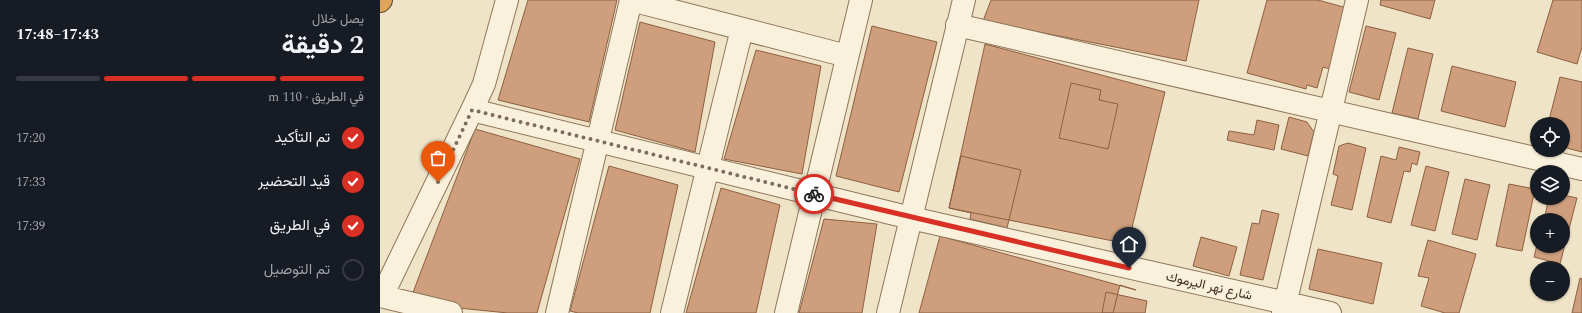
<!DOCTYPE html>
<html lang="ar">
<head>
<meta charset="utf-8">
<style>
	:root { --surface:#171b24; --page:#242831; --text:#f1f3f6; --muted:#9ea1a6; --line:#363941; --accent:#d93025 }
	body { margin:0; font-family:Spectral,Vazirmatn,serif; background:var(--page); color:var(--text); direction:rtl; height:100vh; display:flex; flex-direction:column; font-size:15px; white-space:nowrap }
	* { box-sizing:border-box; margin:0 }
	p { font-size:13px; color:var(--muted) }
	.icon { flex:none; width:22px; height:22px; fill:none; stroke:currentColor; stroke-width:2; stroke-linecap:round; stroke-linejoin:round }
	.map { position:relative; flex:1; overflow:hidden; direction:ltr }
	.details { display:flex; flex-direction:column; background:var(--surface); width:380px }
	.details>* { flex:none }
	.buttons { position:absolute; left:1150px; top:117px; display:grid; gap:8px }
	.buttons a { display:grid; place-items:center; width:40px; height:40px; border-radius:50%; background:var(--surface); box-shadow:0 1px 3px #0004; font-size:20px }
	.pin { position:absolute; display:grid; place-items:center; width:34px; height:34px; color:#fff; margin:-41px -17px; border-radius:50% 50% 50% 0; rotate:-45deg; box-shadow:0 0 4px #0007 }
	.pin .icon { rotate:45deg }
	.courier { position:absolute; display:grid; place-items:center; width:40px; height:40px; margin:-20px; border:3px solid #d93025; border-radius:50%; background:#fff; color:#222; box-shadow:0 1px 5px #0007 }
	.summary em { font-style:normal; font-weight:700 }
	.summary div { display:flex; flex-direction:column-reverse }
	.summary { display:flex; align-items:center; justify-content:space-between; height:68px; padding:0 16px }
	h1 { font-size:26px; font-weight:700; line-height:30px }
	.bar { display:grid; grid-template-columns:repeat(4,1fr); gap:6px 4px; align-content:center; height:48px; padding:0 16px }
	.bar i { height:5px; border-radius:3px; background:var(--line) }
	.bar .active { background:var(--accent) }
	.bar p { grid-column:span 4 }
	ol { padding:0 16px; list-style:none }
	li { display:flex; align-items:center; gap:12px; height:44px }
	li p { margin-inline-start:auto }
	li .icon { padding:4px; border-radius:50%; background:var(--accent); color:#fff; stroke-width:4 }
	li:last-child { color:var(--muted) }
	li i { width:22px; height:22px; border:2px solid var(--line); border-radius:50% }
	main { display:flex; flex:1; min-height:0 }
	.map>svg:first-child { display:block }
	.building { fill:#cf9f7d; stroke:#8d5f41 }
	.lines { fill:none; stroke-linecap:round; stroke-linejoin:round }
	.street-casing { stroke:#8d765c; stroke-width:24 }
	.highway-casing { stroke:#5b4430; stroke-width:24 }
	.street { stroke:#faf1dc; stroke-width:22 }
	.highway { stroke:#e0a458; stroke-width:22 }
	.done { stroke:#7c6e5b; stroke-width:4; stroke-dasharray:0 7.2 }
	.route { stroke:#d93025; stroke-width:5 }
	.labels { text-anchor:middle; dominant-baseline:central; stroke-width:3; stroke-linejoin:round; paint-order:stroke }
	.street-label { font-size:13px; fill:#3d2e20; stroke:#f7eed8 }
</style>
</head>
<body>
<main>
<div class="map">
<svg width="1202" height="313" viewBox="0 0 1202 313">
	<rect width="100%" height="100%" fill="#f0e4c8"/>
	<path class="building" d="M 148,0 L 237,0 L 209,122 L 118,100 Z
		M 611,0 L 819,0 L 806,61 L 603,21 Z
		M 887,0 L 938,0 L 967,8 L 950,69 L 943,67 L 937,88 L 927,85 L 926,89 L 867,73 Z
		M 1001,0 L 1055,0 L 1050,19 L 1000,5 Z
		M 1173,0 L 1202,0 L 1202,47 L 1197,64 L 1157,52 Z
		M 260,22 L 335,42 L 315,152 L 235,130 Z
		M 492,26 L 557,42 L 519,192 L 456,176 Z
		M 986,26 L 1016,33 L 999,100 L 969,92 Z
		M 605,44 L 785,92 L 748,244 L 569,208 Z
		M 1028,48 L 1053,54 L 1038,119 L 1012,113 Z
		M 376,50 L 441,66 L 422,174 L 344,159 Z
		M 1072,66 L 1136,82 L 1125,127 L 1061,111 Z
		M 1180,77 L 1202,82 L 1202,152 L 1183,147 L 1183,124 L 1168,124 Z
		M 691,83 L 721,90 L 719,100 L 738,104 L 728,149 L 679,138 Z
		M 909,117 L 927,122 L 934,132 L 928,156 L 901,149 Z
		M 877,120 L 899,125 L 894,150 L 847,140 L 849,131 L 874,135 Z
		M 95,129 L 200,159 L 157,313 L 128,313 L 29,303 Z
		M 968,143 L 986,148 L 972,210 L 951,205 L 958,176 L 953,174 L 959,146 Z
		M 1019,147 L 1040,152 L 1037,165 L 1032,163 L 1030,172 L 1024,171 L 1011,223 L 987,217 L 1001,156 L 1016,160 Z
		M 581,156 L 641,170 L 627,228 L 590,219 L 591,213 L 569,208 Z
		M 229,166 L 298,185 L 270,313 L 198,313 L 190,311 Z
		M 1046,166 L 1069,172 L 1055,231 L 1031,225 Z
		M 1085,179 L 1110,185 L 1097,240 L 1072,234 Z
		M 1129,184 L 1155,189 L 1142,251 L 1116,246 Z
		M 341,188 L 400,205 L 376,313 L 306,313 Z
		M 1183,195 L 1197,198 L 1180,264 L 1154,257 L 1157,245 L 1183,246 L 1183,220 L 1164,220 L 1169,198 L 1183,198 Z
		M 882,210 L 899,214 L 883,280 L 860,275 L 872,223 L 879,224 Z
		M 444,219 L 497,224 L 482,313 L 419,313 Z
		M 560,236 L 756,290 L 740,285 L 733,313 L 539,313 Z
		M 821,237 L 857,247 L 849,276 L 813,266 Z
		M 1048,240 L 1096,254 L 1079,313 L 1065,313 L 1041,306 L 1049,278 L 1038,276 Z
		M 938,249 L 1002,263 L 993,304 L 929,289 Z
		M 1200,278 L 1202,279 L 1202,313 L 1192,313 Z
		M 726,292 L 767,301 L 765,313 L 722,313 Z"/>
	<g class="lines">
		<defs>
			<path id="street" d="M 251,0 L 467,56
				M 577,25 L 1202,169
				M 92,110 L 104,84 L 127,0
				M 0,296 L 71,313
				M 2,296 L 92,110 L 531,218 L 950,313
				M 177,313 L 251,0
				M 292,313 L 362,29
				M 406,313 L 481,0
				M 508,313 L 584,0
				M 903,313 L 977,0"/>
			<path id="highway" d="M 0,1 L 1,0"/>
		</defs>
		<use href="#street" class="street-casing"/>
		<use href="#highway" class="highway-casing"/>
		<use href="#street" class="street"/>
		<use href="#highway" class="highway"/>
	</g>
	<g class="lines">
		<path class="done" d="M 58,182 L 92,110 L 434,194"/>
		<path class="route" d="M 434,194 L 749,268"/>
	</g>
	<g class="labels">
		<g class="street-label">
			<text transform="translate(829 286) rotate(13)">شارع نهر اليرموك</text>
		</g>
	</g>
</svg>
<div class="buttons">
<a><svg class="icon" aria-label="locate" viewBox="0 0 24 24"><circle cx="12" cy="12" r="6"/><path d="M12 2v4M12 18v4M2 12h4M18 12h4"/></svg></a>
<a><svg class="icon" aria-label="layers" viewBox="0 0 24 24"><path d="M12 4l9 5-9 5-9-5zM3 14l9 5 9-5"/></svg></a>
<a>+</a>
<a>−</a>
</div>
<div class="pin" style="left:58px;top:182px;background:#ea580c"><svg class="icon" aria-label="bag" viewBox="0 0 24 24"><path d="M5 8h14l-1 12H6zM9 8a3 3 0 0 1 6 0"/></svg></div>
<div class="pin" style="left:749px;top:268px;background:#1f2937"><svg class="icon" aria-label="home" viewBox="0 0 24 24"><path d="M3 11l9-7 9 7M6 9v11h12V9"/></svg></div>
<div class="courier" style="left:434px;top:194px"><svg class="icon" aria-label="bike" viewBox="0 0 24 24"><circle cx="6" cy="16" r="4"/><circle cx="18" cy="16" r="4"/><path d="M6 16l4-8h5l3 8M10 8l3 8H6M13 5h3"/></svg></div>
</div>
<section class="details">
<div class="summary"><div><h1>2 دقيقة</h1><p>يصل خلال</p></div><em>17:43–17:48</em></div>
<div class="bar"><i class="active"></i><i class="active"></i><i class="active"></i><i></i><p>في الطريق · 110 m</p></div>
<ol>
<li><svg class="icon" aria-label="check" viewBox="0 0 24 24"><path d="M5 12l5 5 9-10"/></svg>تم التأكيد<p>17:20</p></li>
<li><svg class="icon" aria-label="check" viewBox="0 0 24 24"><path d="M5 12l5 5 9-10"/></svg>قيد التحضير<p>17:33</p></li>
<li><svg class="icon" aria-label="check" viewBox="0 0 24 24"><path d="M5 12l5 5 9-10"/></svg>في الطريق<p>17:39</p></li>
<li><i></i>تم التوصيل</li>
</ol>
</section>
</main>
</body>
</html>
